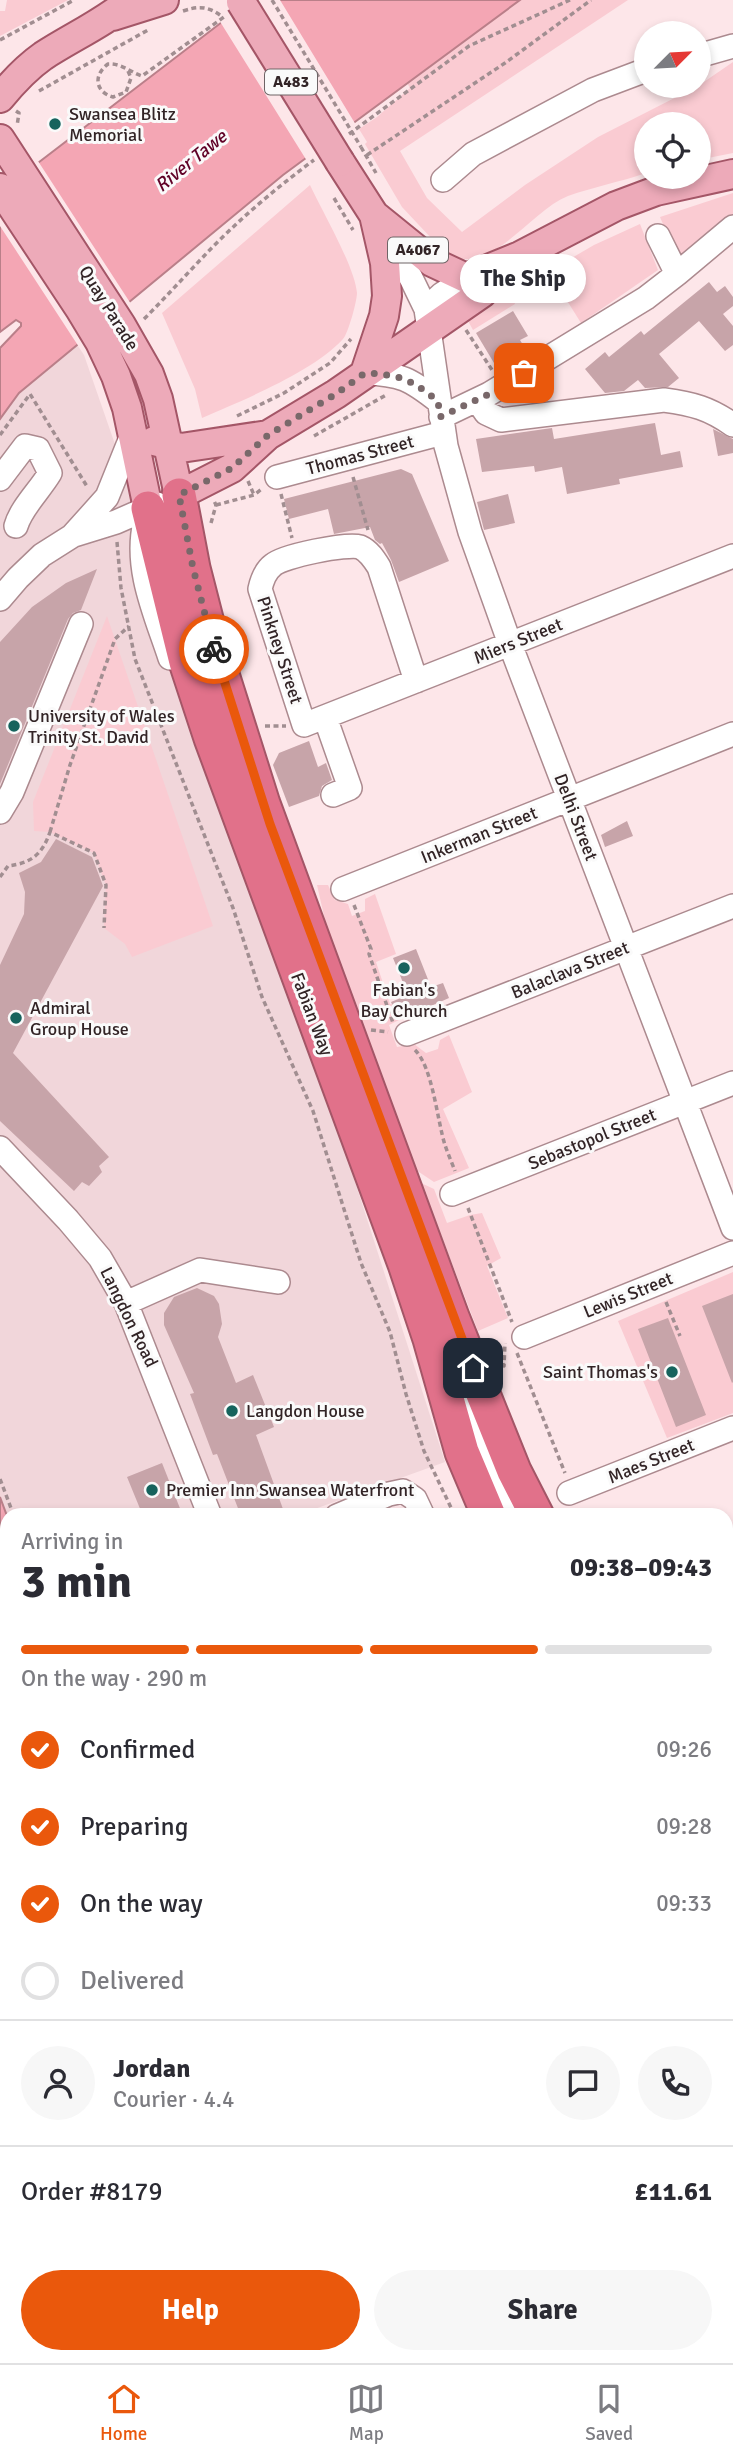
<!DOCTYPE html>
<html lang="en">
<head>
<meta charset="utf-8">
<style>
	:root { --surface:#fff; --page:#f7f7f7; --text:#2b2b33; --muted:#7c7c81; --line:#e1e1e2; --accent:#ea580c }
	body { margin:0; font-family:Signika,sans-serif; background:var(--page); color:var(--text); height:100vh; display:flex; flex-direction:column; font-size:26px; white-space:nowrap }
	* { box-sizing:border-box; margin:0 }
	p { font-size:23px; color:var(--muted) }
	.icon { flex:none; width:38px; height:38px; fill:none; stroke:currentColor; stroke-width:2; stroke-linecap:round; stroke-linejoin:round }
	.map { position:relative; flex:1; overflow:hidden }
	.sheet { position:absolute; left:0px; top:1508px; width:733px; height:856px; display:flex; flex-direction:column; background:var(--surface); border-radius:21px 21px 0 0; box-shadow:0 4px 10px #0003 }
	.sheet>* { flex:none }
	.needle { width:46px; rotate:66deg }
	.fabs { position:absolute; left:634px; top:21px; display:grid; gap:14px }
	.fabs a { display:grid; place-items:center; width:77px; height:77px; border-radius:50%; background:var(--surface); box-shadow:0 4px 10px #0003; font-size:35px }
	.pin { position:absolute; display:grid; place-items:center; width:60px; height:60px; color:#fff; margin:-30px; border-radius:14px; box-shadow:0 4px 10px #0006 }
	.courier { position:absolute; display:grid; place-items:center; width:70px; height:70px; margin:-35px; border:5px solid #ea580c; border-radius:50%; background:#fff; color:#222; box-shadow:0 2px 9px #0007 }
	.bubble { position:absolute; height:49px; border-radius:24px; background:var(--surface); box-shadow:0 4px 10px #0003; font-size:23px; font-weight:700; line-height:49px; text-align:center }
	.summary em { font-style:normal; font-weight:700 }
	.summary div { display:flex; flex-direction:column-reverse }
	.summary { display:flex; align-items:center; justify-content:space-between; height:119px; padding:0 21px }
	h1 { font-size:46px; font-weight:700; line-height:52px }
	.bar { display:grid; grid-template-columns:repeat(4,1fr); gap:10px 7px; align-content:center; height:84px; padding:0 21px }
	.bar i { height:9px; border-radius:5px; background:var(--line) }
	.bar .on { background:var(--accent) }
	.bar p { grid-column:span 4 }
	.line { display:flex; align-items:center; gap:18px; padding:0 21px; border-top:2px solid var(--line) }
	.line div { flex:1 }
	.round { display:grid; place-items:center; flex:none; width:74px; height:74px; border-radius:37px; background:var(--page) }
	ol { padding:0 21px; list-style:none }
	li { display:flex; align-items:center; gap:21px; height:77px }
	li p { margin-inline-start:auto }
	li .icon { padding:7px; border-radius:50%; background:var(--accent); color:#fff; stroke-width:4 }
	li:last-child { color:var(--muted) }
	li i { width:38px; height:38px; border:4px solid var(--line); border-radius:50% }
	.action { display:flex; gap:14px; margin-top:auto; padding:14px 21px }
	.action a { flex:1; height:80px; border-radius:42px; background:var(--accent); color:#fff; font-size:28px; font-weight:700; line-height:80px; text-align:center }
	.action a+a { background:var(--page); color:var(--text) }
	.menu { display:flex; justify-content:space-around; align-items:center; height:98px; border-top:2px solid var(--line); background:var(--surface); font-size:19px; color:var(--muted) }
	.menu a { display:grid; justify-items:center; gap:4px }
	.menu .on { color:var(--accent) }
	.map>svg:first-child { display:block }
	.built { fill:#f1d6da }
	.green { fill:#facbd2 }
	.water { fill:#f4a6b4; stroke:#ba7f89; stroke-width:2 }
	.pier { fill:#fde6e9 }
	.building { fill:#c7a4a9 }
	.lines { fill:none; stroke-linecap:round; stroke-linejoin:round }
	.minor-casing { stroke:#ac8a8f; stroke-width:26 }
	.major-casing { stroke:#a45667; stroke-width:32 }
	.highway-casing { stroke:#a45667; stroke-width:37 }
	.path { stroke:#a18e91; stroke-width:3.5; stroke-dasharray:5 3.5; stroke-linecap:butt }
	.minor { stroke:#fff; stroke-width:23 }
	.major { stroke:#edaab9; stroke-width:28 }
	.highway { stroke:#e1718a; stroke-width:33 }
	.major-bridge-casing { stroke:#a45667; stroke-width:32; stroke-linecap:butt }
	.path-bridge { stroke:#a18e91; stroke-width:3.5; stroke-dasharray:5 3.5; stroke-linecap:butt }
	.major-bridge { stroke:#edaab9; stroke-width:28 }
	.done { stroke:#79686a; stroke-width:7; stroke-dasharray:0 12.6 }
	.route { stroke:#ea580c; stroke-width:9 }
	.poi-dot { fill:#16635d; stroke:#fafafa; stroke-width:2.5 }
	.labels { text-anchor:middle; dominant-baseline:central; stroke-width:6; stroke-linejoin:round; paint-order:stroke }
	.shield { fill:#fafafa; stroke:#6e6466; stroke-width:2 }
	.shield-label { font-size:16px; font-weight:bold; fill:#322426 }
	.poi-label { font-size:18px; fill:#322426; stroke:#fafafa; text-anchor:start }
	.street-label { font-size:18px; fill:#322426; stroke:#fafafa }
	.water-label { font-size:19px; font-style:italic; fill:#600126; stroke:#fafafa }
</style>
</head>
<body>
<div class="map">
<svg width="733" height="2363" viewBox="0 0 733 2363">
	<rect width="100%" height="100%" fill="#fde6e9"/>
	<path class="built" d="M 76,343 L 84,355 L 160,574 L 445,1462 L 298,1515 L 7,1516 L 0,1497 L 0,419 L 19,393 Z"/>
	<path class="green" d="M 7,0 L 68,0 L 0,36 L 0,11 L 5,11 Z
		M 520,0 L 628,0 L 400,151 L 427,198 L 462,232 L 525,185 L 598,137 L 698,86 L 733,62 L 733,153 L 698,160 L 698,124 L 646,124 L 646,173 C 620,182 593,187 568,196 C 530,211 494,274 448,256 L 402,207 L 365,144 L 367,142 L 359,129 L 377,117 L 410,88 L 407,83 Z
		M 310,185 C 322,211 355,267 357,293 C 357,301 348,334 343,339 C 313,372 243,400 202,418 L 195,389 L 162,313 Z
		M 733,193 L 733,224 L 683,256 L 675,253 L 660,217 Z
		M 640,224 L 658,270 L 581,323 L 551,275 L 513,298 L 515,304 L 473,330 L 467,319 L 594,245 Z
		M 107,616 L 213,926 L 132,957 L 125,944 L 104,928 L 106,885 L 94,853 L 50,832 L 34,831 L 33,802 Z
		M 317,885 L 328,885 L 335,900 L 348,904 L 352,916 L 365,911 L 365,899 L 375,894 L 396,954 L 376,962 L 390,1004 L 395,1004 L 399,1020 L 389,1025 L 397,1047 L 414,1044 L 426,1053 L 438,1049 L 440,1040 L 449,1035 L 472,1092 L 443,1109 L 469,1168 L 434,1182 L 416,1170 L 327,929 Z
		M 421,1183 L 434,1189 L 447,1223 L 470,1215 L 482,1213 L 501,1258 L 487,1266 L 508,1318 L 478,1331 Z
		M 733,1272 L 733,1413 L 667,1438 L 618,1321 Z"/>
	<path class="water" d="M 254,0 L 520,0 L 283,175 L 19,393 L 0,419 L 0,348 L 21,326 L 21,323 L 16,320 L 0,332 L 0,192 L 222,22 Z
		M 0,1497 L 7,1516 L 7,2357 L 324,2357 L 326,2363 L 0,2363 Z"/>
	<path class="pier" d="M 248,0 L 280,0 L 356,125 L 307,161 L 219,20 Z
		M 36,158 L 131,304 L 79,347 L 0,226 L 0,189 Z"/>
	<path class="building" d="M 709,282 L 717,292 L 725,286 L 733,297 L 733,306 L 723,314 L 733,326 L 733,345 L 725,351 L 699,321 L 659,354 L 679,378 L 668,387 L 645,388 L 638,380 L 624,391 L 605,393 L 585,369 L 605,352 L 609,357 L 641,331 L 644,335 Z
		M 513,311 L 528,336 L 520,340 L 526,350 L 497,368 L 476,333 Z
		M 655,423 L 661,455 L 680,451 L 683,467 L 619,479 L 620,484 L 567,494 L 562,467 L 535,472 L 534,466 L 482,472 L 476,439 L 552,428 L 554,439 Z
		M 713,429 L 733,439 L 733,453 L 718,456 Z
		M 401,469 L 412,474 L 449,561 L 399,582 L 391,560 L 382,543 L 380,544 L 375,540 L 370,527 L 334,534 L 328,509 L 289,519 L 284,499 Z
		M 508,494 L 515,523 L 484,530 L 477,502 Z
		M 97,569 L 81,610 L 73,613 L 68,619 L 0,784 L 0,642 L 32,607 L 66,583 Z
		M 309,741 L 318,767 L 326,763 L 332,780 L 322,786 L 319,796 L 289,807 L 273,765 L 279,753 Z
		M 627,821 L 633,836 L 605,847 L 601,835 Z
		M 56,839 L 92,857 L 103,886 L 13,1053 L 109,1157 L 99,1166 L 102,1172 L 89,1186 L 82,1182 L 74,1191 L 0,1121 L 0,965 L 24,914 L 25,892 L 19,873 L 41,862 Z
		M 416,949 L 431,987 L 443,983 L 449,998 L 399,1020 L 391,1002 L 408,995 L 393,958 Z
		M 197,1288 L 214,1296 L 219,1304 L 222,1324 L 218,1337 L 236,1383 L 253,1375 L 274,1427 L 256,1435 L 283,1509 L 267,1516 L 241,1516 L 217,1454 L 213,1455 L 190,1394 L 194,1393 L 164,1325 L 164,1313 L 174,1297 Z
		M 733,1294 L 733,1382 L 732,1383 L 702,1306 Z
		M 668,1318 L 706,1415 L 676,1427 L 638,1329 Z
		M 162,1463 L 183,1516 L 143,1516 L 127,1477 Z"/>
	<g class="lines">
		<defs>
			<path id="minor" d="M 698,56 L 733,46
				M 443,180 L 473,154 L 593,90 L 646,70
				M 381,228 L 411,278 L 426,309 L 446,446 L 470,532 L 510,644 L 733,1228
				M 677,274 L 733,227
				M 426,309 L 442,294 L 466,278
				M 365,373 C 401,374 410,379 438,401
				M 477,400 L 486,413 L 501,420 L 664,400 C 693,404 709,408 733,425
				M 441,417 L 489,394 L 646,298 L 677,274 L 658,236
				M 277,477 L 443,433
				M 0,479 L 25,446 L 38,449 L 50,473 C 40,490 21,508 16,526
				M 145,522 C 134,569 156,615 170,658
				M 74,535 L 116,522 L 157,504
				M 0,599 L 18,578 L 42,555 L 72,536 L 107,497 L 132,435
				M 416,681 L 379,567 C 374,559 369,551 360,547 C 347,543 283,556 273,565 C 265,571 262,580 260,589 L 304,725 L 733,556
				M 325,717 L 350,788 L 333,795
				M 0,812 L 12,792 L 81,624
				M 343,889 L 733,734
				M 407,1034 L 733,906
				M 0,1148 L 68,1220 L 100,1258 L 126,1303 L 210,1516
				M 452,1194 L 733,1083
				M 126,1303 L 200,1270 L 278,1282
				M 524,1337 L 733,1253
				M 467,1389 L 483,1448 L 513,1516
				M 569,1493 L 733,1428
				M 337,1516 L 389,1494 L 403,1491 L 415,1499 L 423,1516
				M 726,1693 L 733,1690
				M 726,1856 L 733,1865
				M 726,1930 L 733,1939
				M 726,2343 L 733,2357
				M 400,2357 L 402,2363
				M 526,2357 L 528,2363
				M 615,2357 L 618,2363
				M 568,2363 L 583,2357"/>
			<path id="major" d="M 113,16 L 164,0
				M 0,98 C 13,82 26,68 43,56 C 72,37 104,23 131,0
				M 0,139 L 121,325 L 149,374 L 158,399 L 179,495 L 232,468 L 268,435 L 336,394 L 482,293 L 520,256
				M 340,162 L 374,215 L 385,263 L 387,296 L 384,316 L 365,373
				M 0,188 L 80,309 L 100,342 L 116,376 L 127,408 L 148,508
				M 374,215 L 432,262 L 466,278 L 520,256 L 616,206 L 656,191 L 733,174
				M 154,441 L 181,448 L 268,435"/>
			<path id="highway" d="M 179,495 L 193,568 L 213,646 L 263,804 L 452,1317 L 514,1471 L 537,1516
				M 148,508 L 186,662 L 211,738 L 405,1264 L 430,1339 L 462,1452 L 489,1516
				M 726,1810 L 733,1819
				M 726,1888 L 733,1898"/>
		</defs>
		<use href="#minor" class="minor-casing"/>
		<use href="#major" class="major-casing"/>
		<use href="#highway" class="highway-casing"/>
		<path class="path" d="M 183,11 C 198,6 207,6 220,15
			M 0,40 L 74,0
			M 128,71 L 131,78 L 126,92 L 113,97 C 95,92 93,75 108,64 C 121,63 130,72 142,76 L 224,17
			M 39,91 L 148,30
			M 16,111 L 19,113 L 17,126
			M 349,134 L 469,46 L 570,0
			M 361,147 L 376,173
			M 367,155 L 505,63 L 591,0
			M 334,198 L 353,230
			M 144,319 C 165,298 184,277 204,256 C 237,221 276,188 314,160
			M 466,330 L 492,370
			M 237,416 L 284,393 L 330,363 L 351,339
			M 0,435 L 30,394 L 88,488
			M 314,436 L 386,395
			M 353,477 L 368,530
			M 248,481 L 254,495
			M 281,494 L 292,538
			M 216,505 L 254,495 L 263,488
			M 211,523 L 216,505 L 214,501
			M 117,542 L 121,588 L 135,659 L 233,908 L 262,997 L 313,1111 L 361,1263 L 390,1332 L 406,1394 L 424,1451 L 455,1516
			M 265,726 L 286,726
			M 50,832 L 70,765 L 115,639 L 129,626
			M 0,877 L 8,866 C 31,863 42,855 50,832 L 94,853 L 106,885 L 104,928
			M 354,905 L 371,949 L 369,954 L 393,1023
			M 371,1030 L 388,1032
			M 415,1050 C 433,1068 437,1120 445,1145 C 448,1154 452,1163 455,1171
			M 468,1208 L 512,1322
			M 666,1302 L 680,1336
			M 491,1341 L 504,1366 L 505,1343
			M 517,1353 L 565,1473
			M 0,1479 L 14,1516
			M 726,1959 L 733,1966
			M 726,1992 L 733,1989
			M 726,2289 L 733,2287
			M 726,2299 L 733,2296
			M 334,2357 L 336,2363"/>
		<use href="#minor" class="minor"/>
		<use href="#major" class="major"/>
		<use href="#highway" class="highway"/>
		<defs>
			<path id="major-bridge" d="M 241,2 L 340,162"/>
		</defs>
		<use href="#major-bridge" class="major-bridge-casing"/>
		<path class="path-bridge" d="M 272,0 L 361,147"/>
		<use href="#major-bridge" class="major-bridge"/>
	</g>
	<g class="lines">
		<path class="done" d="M 214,649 L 193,568 L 179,495 L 232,468 L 268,435 L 336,394 L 365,373 C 401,375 410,379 438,401 L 440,417 L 489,394 L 524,373"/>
		<path class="route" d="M 214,649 L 270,824 L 473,1368"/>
	</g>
	<g class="poi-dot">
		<circle cx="55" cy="124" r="7"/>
		<circle cx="14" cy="726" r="7"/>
		<circle cx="404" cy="968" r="7"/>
		<circle cx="16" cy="1018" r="7"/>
		<circle cx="672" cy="1372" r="7"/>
		<circle cx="232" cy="1411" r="7"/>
		<circle cx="152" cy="1490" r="7"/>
	</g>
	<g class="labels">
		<g class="shield">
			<rect x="265" y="69.5" width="52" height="25" rx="5"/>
			<rect x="388" y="237.5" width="60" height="25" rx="5"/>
		</g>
		<g class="shield-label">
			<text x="291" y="82">A483</text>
			<text x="418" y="250">A4067</text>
		</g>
		<g class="poi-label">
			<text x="69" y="114">Swansea Blitz<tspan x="69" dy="21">Memorial</tspan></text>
			<text x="28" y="716">University of Wales<tspan x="28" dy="21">Trinity St. David</tspan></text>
			<text x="404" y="990" text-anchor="middle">Fabian's<tspan x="404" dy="21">Bay Church</tspan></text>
			<text x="30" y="1008">Admiral<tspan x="30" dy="21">Group House</tspan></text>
			<text x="658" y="1372" text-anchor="end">Saint Thomas's</text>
			<text x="246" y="1411">Langdon House</text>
			<text x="166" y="1490">Premier Inn Swansea Waterfront</text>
		</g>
		<g class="street-label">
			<text transform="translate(109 308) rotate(58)">Quay Parade</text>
			<text transform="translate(360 455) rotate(-15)">Thomas Street</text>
			<text transform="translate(518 641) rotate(-22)">Miers Street</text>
			<text transform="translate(280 650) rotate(72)">Pinkney Street</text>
			<text transform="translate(576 817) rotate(69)">Delhi Street</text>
			<text transform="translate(479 835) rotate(-22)">Inkerman Street</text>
			<text transform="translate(570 970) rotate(-22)">Balaclava Street</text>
			<text transform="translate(312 1014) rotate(69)">Fabian Way</text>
			<text transform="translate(592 1139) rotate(-22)">Sebastopol Street</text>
			<text transform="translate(628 1295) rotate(-22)">Lewis Street</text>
			<text transform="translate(129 1317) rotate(64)">Langdon Road</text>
			<text transform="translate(651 1461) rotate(-22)">Maes Street</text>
		</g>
		<g class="water-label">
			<text transform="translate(191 161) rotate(-39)">River Tawe</text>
		</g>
	</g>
</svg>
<div class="fabs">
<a><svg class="needle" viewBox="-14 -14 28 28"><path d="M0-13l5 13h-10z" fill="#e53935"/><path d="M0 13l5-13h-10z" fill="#7c7c81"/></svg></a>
<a><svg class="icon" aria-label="locate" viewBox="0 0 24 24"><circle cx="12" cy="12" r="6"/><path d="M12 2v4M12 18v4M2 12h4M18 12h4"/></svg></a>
</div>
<div class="pin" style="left:524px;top:373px;background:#ea580c"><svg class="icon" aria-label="bag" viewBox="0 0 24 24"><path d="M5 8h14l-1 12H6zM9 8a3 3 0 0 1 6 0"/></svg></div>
<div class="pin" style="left:473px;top:1368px;background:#1f2937"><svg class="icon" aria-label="home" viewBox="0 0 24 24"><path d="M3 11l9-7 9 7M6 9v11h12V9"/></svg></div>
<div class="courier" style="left:214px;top:649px"><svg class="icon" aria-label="bike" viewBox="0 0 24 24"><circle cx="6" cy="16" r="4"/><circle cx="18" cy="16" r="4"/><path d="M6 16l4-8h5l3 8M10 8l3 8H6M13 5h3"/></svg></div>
<div class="bubble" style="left:460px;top:254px;width:126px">The Ship</div>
<section class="sheet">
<div class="summary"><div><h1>3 min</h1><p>Arriving in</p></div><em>09:38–09:43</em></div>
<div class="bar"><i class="on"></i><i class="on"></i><i class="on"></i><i></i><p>On the way · 290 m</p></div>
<ol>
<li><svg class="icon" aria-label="check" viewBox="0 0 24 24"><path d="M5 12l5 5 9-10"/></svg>Confirmed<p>09:26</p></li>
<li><svg class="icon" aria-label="check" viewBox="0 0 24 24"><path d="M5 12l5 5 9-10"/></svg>Preparing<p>09:28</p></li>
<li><svg class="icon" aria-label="check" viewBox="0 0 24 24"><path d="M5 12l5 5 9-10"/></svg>On the way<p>09:33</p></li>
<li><i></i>Delivered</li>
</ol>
<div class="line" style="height:126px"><a class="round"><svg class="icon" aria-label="person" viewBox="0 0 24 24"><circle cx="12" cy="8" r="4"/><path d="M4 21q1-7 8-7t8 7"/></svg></a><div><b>Jordan</b><p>Courier · 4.4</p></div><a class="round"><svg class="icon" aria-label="chat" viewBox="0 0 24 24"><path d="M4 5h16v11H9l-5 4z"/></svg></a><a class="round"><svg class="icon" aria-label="phone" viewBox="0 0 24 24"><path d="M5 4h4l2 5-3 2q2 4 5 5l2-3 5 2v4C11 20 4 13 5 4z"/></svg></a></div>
<div class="line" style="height:91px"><div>Order #8179</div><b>£11.61</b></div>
<div class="action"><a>Help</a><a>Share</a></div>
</section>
</div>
<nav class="menu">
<a class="on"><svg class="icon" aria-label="home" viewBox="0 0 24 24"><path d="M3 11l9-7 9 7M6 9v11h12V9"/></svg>Home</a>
<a><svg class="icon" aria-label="map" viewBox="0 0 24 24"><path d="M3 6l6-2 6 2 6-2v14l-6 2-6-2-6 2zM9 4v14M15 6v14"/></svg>Map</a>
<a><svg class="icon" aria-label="saved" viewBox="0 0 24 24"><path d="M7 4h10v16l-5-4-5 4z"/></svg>Saved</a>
</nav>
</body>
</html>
